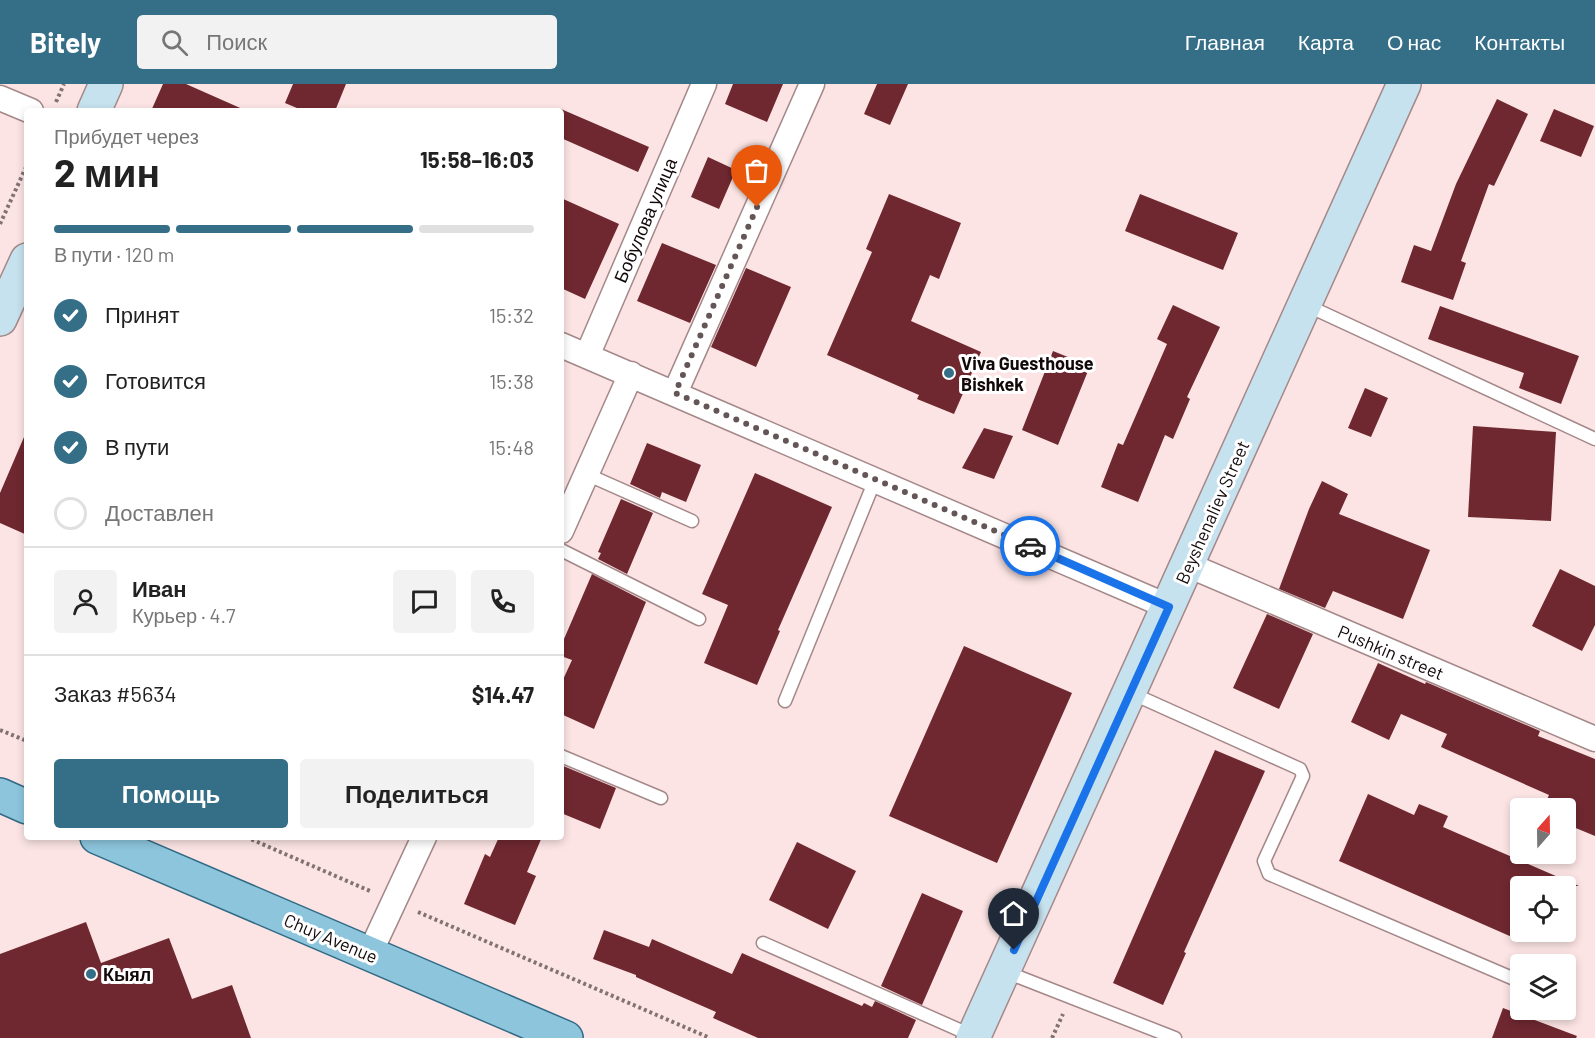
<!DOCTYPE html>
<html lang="ru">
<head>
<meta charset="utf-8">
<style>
	:root { --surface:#fff; --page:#f2f2f2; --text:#222; --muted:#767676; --line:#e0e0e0; --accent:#346e87 }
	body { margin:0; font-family:Barlow,sans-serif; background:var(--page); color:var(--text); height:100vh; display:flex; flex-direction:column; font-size:22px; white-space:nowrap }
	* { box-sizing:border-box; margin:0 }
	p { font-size:20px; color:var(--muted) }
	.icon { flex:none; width:33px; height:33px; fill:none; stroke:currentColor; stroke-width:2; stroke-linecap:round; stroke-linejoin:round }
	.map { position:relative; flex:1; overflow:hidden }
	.sheet { position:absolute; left:24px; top:24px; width:540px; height:732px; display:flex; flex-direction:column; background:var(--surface); border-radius:6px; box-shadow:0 3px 9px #0003 }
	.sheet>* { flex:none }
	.needle { width:39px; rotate:20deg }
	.controls { position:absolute; left:1510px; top:714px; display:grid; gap:12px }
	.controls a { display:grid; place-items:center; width:66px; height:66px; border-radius:6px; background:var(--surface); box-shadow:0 3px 9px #0003; font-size:30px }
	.pin { position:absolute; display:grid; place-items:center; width:51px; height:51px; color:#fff; margin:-62px -26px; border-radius:50% 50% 50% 0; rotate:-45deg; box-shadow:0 0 6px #0007 }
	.pin .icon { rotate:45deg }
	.courier { position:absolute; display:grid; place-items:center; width:60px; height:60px; margin:-30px; border:4px solid #1a73e8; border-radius:50%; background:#fff; color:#222; box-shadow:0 2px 8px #0007 }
	.head em { font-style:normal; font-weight:700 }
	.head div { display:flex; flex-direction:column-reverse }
	.head { display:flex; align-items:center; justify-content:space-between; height:102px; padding:0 30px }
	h1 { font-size:39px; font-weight:700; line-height:45px }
	.bar { display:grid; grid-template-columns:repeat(4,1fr); gap:9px 6px; align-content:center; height:72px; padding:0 30px }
	.bar i { height:8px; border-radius:4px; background:var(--line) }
	.bar .on { background:var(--accent) }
	.bar p { grid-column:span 4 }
	.line { display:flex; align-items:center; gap:15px; padding:0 30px; border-top:2px solid var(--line) }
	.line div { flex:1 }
	.round { display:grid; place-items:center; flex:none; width:63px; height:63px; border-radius:6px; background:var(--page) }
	ol { padding:0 30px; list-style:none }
	li { display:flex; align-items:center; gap:18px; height:66px }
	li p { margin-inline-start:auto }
	li .icon { padding:6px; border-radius:50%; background:var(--accent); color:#fff; stroke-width:4 }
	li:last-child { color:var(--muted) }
	li i { width:33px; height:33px; border:3px solid var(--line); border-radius:50% }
	.button { display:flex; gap:12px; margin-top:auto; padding:12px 30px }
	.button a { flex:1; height:69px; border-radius:6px; background:var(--accent); color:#fff; font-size:24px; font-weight:700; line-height:69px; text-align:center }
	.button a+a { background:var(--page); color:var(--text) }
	header { display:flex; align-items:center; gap:36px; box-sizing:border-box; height:84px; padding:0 30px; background:var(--accent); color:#fff }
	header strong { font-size:28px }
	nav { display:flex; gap:33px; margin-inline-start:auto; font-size:21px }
	.search { width:420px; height:54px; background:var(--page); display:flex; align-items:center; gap:15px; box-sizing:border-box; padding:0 21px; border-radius:6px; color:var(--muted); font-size:22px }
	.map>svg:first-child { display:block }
	.building { fill:#6f2830 }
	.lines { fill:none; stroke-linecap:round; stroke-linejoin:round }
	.lane-casing { stroke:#a48889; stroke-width:15 }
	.street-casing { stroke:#a48889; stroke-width:27 }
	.secondary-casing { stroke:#a48889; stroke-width:36 }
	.primary-casing { stroke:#316a84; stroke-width:36 }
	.path { stroke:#827272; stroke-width:4; stroke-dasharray:3 3; stroke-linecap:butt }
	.lane { stroke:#fff; stroke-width:12 }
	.street { stroke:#fff; stroke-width:24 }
	.secondary { stroke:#c6e2ee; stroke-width:33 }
	.primary { stroke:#8dc5dd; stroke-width:33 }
	.done { stroke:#645556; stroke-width:6; stroke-dasharray:0 10.8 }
	.route { stroke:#1a73e8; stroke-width:8 }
	.poi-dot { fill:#346e87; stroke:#fff; stroke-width:2 }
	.labels { text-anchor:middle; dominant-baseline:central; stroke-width:6; stroke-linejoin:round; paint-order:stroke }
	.street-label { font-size:18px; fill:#120809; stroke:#fff }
	.poi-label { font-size:18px; font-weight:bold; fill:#120809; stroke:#fff; text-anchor:start }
</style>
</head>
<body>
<header>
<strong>Bitely</strong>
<div class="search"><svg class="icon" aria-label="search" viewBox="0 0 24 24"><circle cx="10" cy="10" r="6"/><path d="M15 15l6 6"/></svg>Поиск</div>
<nav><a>Главная</a><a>Карта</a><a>О нас</a><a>Контакты</a></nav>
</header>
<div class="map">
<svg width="1595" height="954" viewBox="0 0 1595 954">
	<rect width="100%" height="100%" fill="#fce4e4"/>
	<path class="building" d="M 163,0 L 186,0 L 247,27 L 151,27 Z
		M 293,0 L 346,0 L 335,27 L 304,27 L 285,19 Z
		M 733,0 L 783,0 L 767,38 L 725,20 Z
		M 877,0 L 908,0 L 890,41 L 864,30 Z
		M 1497,15 L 1528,30 L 1494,102 L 1489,100 L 1461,177 L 1466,179 L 1453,216 L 1401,198 L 1414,161 L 1431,167 L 1456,100 Z
		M 561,25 L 649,63 L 638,88 L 561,54 Z
		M 1554,25 L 1594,42 L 1581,73 L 1540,57 Z
		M 708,73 L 736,86 L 719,125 L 691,113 Z
		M 889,110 L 961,139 L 939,195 L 930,191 L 911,237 L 981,268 L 954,330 L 917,315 L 919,311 L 827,271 L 872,168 L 866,165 Z
		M 1140,110 L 1238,149 L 1223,186 L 1125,147 Z
		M 561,114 L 619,140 L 585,215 L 561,204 Z
		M 662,159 L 716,181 L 690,239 L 637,217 Z
		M 746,184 L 791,203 L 756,283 L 711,263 Z
		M 1173,221 L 1220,243 L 1187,313 L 1190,315 L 1173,355 L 1165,351 L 1138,418 L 1101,403 L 1118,359 L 1123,361 L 1167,260 L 1157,255 Z
		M 1440,222 L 1579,272 L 1561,320 L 1519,304 L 1524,289 L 1428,255 Z
		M 1053,267 L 1090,282 L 1058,361 L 1022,346 Z
		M 1365,304 L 1388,314 L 1371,353 L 1348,344 Z
		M 1473,342 L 1556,348 L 1551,437 L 1468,433 Z
		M 984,344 L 1013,352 L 994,395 L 962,384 Z
		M 27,346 L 27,451 L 0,439 L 0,409 Z
		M 647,359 L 701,381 L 686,418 L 662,408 L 660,414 L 630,400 Z
		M 755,389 L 832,423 L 778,546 L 780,547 L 757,601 L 704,579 L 728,521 L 702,510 Z
		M 1322,397 L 1348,410 L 1339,430 L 1430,466 L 1403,535 L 1333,507 L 1325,524 L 1279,505 L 1309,425 Z
		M 621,415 L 653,429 L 627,490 L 598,475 L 601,469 L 598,468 Z
		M 1560,485 L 1595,502 L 1595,541 L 1582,567 L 1532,542 Z
		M 592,490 L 646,518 L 594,645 L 561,630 L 561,600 L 572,576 L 561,572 L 561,562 Z
		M 1267,530 L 1313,550 L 1279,625 L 1233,604 Z
		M 964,562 L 1072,609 L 997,779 L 889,732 Z
		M 1378,579 L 1425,600 L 1426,598 L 1540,647 L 1538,652 L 1595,675 L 1595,752 L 1566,740 L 1566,724 L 1543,724 L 1549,711 L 1441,663 L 1447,650 L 1401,630 L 1389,656 L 1351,638 Z
		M 1215,666 L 1265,687 L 1184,868 L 1186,869 L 1163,921 L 1113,899 Z
		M 561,681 L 616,704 L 600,745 L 561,729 Z
		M 1368,710 L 1414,731 L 1419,720 L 1448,732 L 1443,743 L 1579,802 L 1521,802 L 1521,857 L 1339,777 Z
		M 499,753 L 542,753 L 527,788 L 536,792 L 515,841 L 464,820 L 485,770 L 490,773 Z
		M 797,758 L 856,787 L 828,845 L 769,816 Z
		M 922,809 L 963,827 L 922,921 L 881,902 Z
		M 86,838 L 101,879 L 169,854 L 192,915 L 232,901 L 251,954 L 0,954 L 0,870 Z
		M 604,846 L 649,863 L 652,855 L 732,890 L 742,869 L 862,922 L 864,919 L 872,923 L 875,917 L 916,936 L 908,954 L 758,954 L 713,934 L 716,928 L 636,893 L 636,891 L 593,875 Z
		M 1503,924 L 1577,952 L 1576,954 L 1492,954 Z"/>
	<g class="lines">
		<defs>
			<path id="lane" d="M 1306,221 L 1595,355
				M 586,390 L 692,437
				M 561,466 L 699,535
				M 1131,609 L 1300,685 L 1303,692 L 1264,777 L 1269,790 L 1512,894
				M 785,617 L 875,396
				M 561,672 L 661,714
				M 763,859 L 973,952
				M 1006,888 L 1175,954"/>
			<path id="street" d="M 0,14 L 31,27
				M 561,261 L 1169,523
				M 587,272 L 704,0
				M 675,309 L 812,0
				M 561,447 L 631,290
				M 1188,481 L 1595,655
				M 369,871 L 424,753"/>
			<path id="secondary" d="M 94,27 L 106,0
				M 0,235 L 27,176
				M 973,954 L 1404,0"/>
			<path id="primary" d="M 0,711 L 27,723
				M 97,753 L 566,954"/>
		</defs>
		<use href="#lane" class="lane-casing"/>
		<use href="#street" class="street-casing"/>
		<use href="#secondary" class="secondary-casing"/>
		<use href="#primary" class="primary-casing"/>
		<path class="path" d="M 56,18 L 64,0
			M 0,140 L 27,81
			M 0,646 L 27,657
			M 246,753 L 370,807
			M 418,828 L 710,954
			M 1052,954 L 1063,930"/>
		<use href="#lane" class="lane"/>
		<use href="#street" class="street"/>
		<use href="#secondary" class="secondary"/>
		<use href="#primary" class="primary"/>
	</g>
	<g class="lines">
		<path class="done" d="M 757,123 L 675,309 L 1030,462"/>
		<path class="route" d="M 1014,866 L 1169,523 L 1030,462"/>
	</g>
	<g class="poi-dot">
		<circle cx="949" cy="289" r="6"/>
		<circle cx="91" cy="890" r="6"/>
	</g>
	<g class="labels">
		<g class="street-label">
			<text transform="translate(645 136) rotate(-67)">Бобулова улица</text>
			<text transform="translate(1212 428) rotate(-66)">Beyshenaliev Street</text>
			<text transform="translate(1391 568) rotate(23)">Pushkin street</text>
			<text transform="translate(331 854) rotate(23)">Chuy Avenue</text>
		</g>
		<g class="poi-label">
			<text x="961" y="279">Viva Guesthouse<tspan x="961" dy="21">Bishkek</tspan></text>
			<text x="103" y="890">Кыял</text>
		</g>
	</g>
</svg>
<div class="controls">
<a><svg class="needle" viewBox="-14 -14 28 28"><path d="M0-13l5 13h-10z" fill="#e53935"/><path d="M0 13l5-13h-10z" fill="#767676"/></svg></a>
<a><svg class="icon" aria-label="locate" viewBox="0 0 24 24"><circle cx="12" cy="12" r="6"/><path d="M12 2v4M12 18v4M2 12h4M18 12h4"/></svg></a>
<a><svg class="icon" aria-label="layers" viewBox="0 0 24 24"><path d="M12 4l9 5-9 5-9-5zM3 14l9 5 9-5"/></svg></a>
</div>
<div class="pin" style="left:757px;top:123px;background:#ea580c"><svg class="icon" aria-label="bag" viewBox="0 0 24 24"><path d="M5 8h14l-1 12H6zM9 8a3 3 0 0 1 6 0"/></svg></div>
<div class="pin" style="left:1014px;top:866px;background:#1f2937"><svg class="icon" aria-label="home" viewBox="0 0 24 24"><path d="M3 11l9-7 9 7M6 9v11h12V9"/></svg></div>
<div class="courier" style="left:1030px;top:462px"><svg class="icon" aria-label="car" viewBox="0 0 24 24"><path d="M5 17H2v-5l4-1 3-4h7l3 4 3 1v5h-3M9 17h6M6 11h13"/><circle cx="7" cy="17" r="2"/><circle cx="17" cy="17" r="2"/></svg></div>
<section class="sheet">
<div class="head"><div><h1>2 мин</h1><p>Прибудет через</p></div><em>15:58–16:03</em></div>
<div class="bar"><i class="on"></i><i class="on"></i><i class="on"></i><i></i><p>В пути · 120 m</p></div>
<ol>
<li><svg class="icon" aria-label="check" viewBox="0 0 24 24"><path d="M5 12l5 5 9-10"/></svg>Принят<p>15:32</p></li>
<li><svg class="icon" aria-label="check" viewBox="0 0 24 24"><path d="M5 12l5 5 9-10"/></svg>Готовится<p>15:38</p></li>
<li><svg class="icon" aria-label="check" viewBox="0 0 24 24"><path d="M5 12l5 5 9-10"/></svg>В пути<p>15:48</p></li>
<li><i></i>Доставлен</li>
</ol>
<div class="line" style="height:108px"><a class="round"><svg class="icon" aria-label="person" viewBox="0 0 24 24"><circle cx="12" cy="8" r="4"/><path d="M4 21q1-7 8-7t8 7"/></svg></a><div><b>Иван</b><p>Курьер · 4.7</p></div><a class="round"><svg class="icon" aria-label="chat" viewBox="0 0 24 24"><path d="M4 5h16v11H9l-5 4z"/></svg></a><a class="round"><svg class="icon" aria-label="phone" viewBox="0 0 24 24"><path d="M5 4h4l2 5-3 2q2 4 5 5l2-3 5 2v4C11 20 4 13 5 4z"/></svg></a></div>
<div class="line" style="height:78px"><div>Заказ #5634</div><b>$14.47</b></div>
<div class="button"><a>Помощь</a><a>Поделиться</a></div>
</section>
</div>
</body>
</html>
